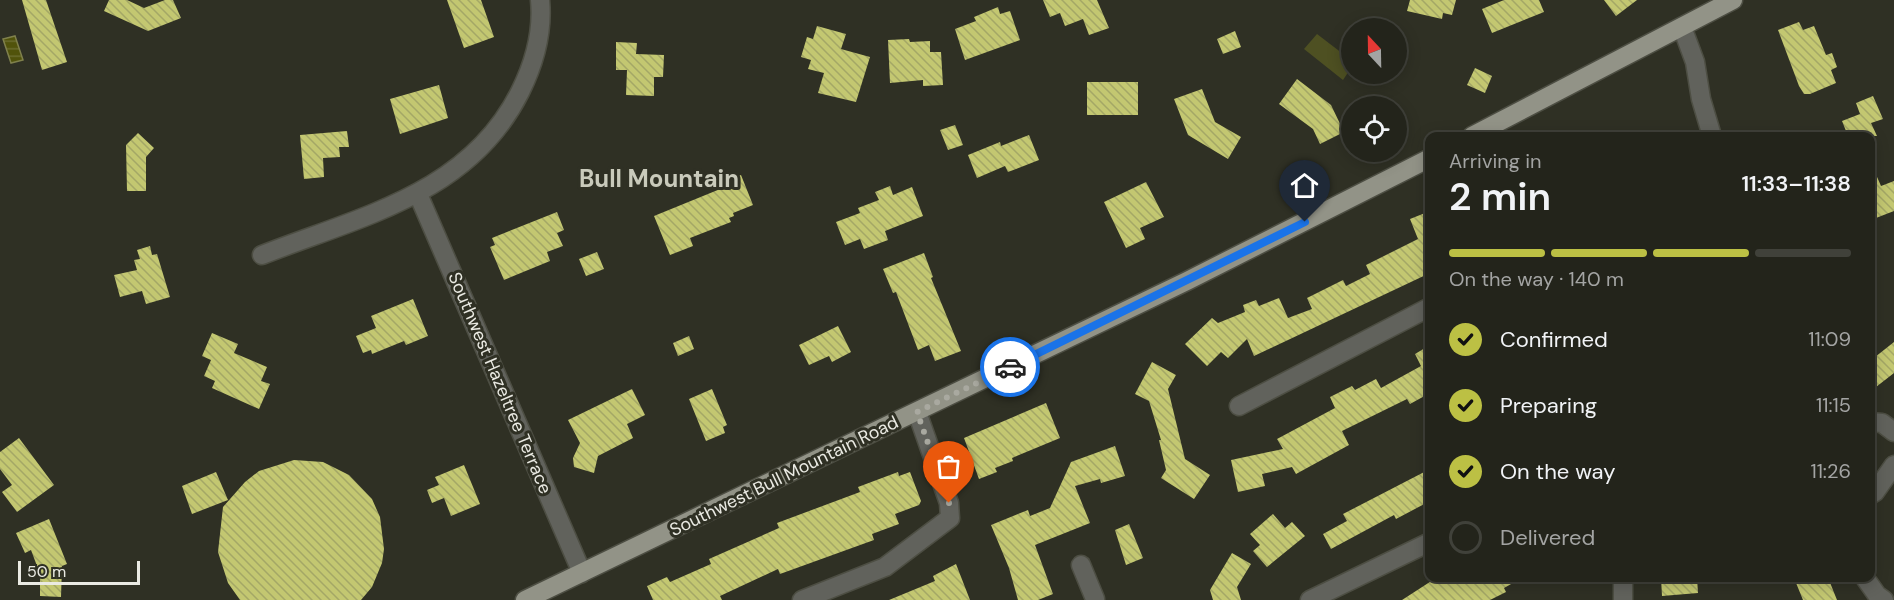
<!DOCTYPE html>
<html lang="en">
<head>
<meta charset="utf-8">
<style>
	:root { --surface:#23241b; --page:#2f3028; --text:#f1f3f6; --muted:#a3a4a3; --line:#40413a; --accent:#bcc044 }
	body { margin:0; font-family:"DM Sans",sans-serif; background:var(--page); color:var(--text); height:100vh; display:flex; flex-direction:column; font-size:22px; white-space:nowrap }
	* { box-sizing:border-box; margin:0 }
	p { font-size:20px; color:var(--muted) }
	.icon { flex:none; width:33px; height:33px; fill:none; stroke:currentColor; stroke-width:2; stroke-linecap:round; stroke-linejoin:round }
	.map { position:relative; flex:1; overflow:hidden }
	.drawer { position:absolute; left:1425px; top:132px; width:450px; height:450px; display:flex; flex-direction:column; background:var(--surface); border-radius:12px; box-shadow:0 3px 15px #0003,0 0 0 2px var(--line) }
	.drawer>* { flex:none }
	.needle { width:39px; rotate:338deg }
	.fabs { position:absolute; left:1341px; top:18px; display:grid; gap:12px }
	.fabs a { display:grid; place-items:center; width:66px; height:66px; border-radius:50%; background:var(--surface); box-shadow:0 3px 15px #0003,0 0 0 2px var(--line); font-size:30px }
	.scale { position:absolute; left:18px; bottom:15px; width:122px; box-sizing:border-box; padding-left:6px; border:3px solid #eaeae3; border-top:0; font-size:16px; line-height:21px; white-space:nowrap; color:#eaeae3; -webkit-text-stroke:4px #2f3024; paint-order:stroke }
	.pin { position:absolute; display:grid; place-items:center; width:51px; height:51px; color:#fff; margin:-62px -26px; border-radius:50% 50% 50% 0; rotate:-45deg; box-shadow:0 0 6px #0007 }
	.pin .icon { rotate:45deg }
	.courier { position:absolute; display:grid; place-items:center; width:60px; height:60px; margin:-30px; border:4px solid #1a73e8; border-radius:50%; background:#fff; color:#222; box-shadow:0 2px 8px #0007 }
	.overview em { font-style:normal; font-weight:600 }
	.overview div { display:flex; flex-direction:column-reverse }
	.overview { display:flex; align-items:center; justify-content:space-between; height:102px; padding:0 24px }
	h1 { font-size:39px; font-weight:600; line-height:45px }
	.bar { display:grid; grid-template-columns:repeat(4,1fr); gap:9px 6px; align-content:center; height:72px; padding:0 24px }
	.bar i { height:8px; border-radius:4px; background:var(--line) }
	.bar .selected { background:var(--accent) }
	.bar p { grid-column:span 4 }
	ol { padding:0 24px; list-style:none }
	li { display:flex; align-items:center; gap:18px; height:66px }
	li p { margin-inline-start:auto }
	li .icon { padding:6px; border-radius:50%; background:var(--accent); color:#111; stroke-width:4 }
	li:last-child { color:var(--muted) }
	li i { width:33px; height:33px; border:3px solid var(--line); border-radius:50% }
	.map>svg:first-child { display:block }
	.garden { fill:#4e5022 }
	.water { fill:url(#water-rules); stroke:#7f804c; stroke-width:1.5 }
	.building { fill:url(#building-back-hatch) }
	.lines { fill:none; stroke-linecap:round; stroke-linejoin:round }
	.minor-casing { stroke:#4d4e43; stroke-width:21 }
	.major-casing { stroke:#4d4e43; stroke-width:21 }
	.minor { stroke:#61625c; stroke-width:18 }
	.major { stroke:#929387; stroke-width:18 }
	.done { stroke:#a9a9a0; stroke-width:6; stroke-dasharray:0 10.8 }
	.route { stroke:#1a73e8; stroke-width:8 }
	.labels { text-anchor:middle; dominant-baseline:central; stroke-width:6; stroke-linejoin:round; paint-order:stroke }
	.street-label { font-size:18px; fill:#eaeae3; stroke:#2f3024 }
	.district-label { font-size:24px; font-weight:bold; fill:#c9cabb; stroke:#2f3024 }
</style>
</head>
<body>
<div class="map">
<svg width="1894" height="600" viewBox="0 0 1894 600">
	<defs>
		<pattern id="water-rules" width="6" height="5" patternUnits="userSpaceOnUse" patternTransform="scale(1.5)"><rect width="6" height="5" fill="#51530b"/><path d="M0 2.5h6" fill="none" stroke="#6a6c2e"/></pattern>
		<pattern id="building-back-hatch" width="6" height="6" patternUnits="userSpaceOnUse" patternTransform="scale(1.5)"><rect width="6" height="6" fill="#c3c771"/><path d="M-1 5l2 2M0 0l6 6M5-1l2 2" fill="none" stroke="#a4a766"/></pattern>
	</defs>
	<rect width="100%" height="100%" fill="#2f3024"/>
	<path class="garden" d="M 1317,34 L 1351,60 L 1351,68 L 1343,80 L 1304,49 Z"/>
	<path class="water" d="M 15,36 L 23,60 L 11,63 L 3,39 Z"/>
	<path class="building" d="M 22,0 L 46,0 L 67,62 L 42,70 Z
		M 109,0 L 127,0 L 144,8 L 165,0 L 173,0 L 181,18 L 148,31 L 104,11 Z
		M 447,0 L 481,0 L 494,37 L 464,48 Z
		M 1043,0 L 1097,0 L 1109,28 L 1089,35 L 1083,19 L 1065,26 L 1060,13 L 1050,17 Z
		M 1410,0 L 1456,0 L 1452,15 L 1443,13 L 1442,19 L 1407,11 Z
		M 1504,0 L 1539,0 L 1544,12 L 1492,33 L 1482,9 Z
		M 1604,0 L 1637,0 L 1616,16 Z
		M 998,7 L 1000,14 L 1010,11 L 1020,40 L 965,60 L 955,29 L 976,21 L 974,17 Z
		M 1799,22 L 1803,30 L 1814,26 L 1826,55 L 1832,53 L 1837,67 L 1831,70 L 1836,83 L 1810,94 L 1804,94 L 1799,86 L 1778,30 Z
		M 817,26 L 846,34 L 841,49 L 870,57 L 856,102 L 818,93 L 824,73 L 808,69 L 811,60 L 801,57 L 807,37 L 813,39 Z
		M 1235,31 L 1241,47 L 1223,54 L 1217,39 Z
		M 909,39 L 910,42 L 930,41 L 930,52 L 941,52 L 943,85 L 923,86 L 923,80 L 890,83 L 888,40 Z
		M 616,42 L 637,43 L 636,54 L 664,55 L 663,77 L 654,77 L 654,96 L 626,95 L 627,70 L 616,70 Z
		M 1475,68 L 1492,76 L 1485,93 L 1467,85 Z
		M 1297,79 L 1331,105 L 1344,132 L 1320,144 L 1313,129 L 1279,104 Z
		M 1087,82 L 1138,82 L 1138,115 L 1087,115 Z
		M 439,85 L 448,118 L 400,134 L 390,99 Z
		M 1202,89 L 1215,122 L 1241,137 L 1228,159 L 1188,135 L 1174,99 Z
		M 1873,96 L 1883,119 L 1871,123 L 1877,136 L 1848,136 L 1842,121 L 1860,114 L 1856,103 Z
		M 955,125 L 963,145 L 948,150 L 940,130 Z
		M 347,131 L 349,147 L 339,147 L 340,157 L 323,158 L 324,177 L 304,179 L 300,135 Z
		M 138,133 L 154,148 L 146,157 L 146,191 L 127,191 L 126,145 Z
		M 1029,135 L 1039,160 L 1008,172 L 1005,166 L 977,178 L 968,155 L 1000,142 L 1001,146 Z
		M 1871,163 L 1881,186 L 1894,181 L 1894,211 L 1876,218 L 1870,204 Z
		M 741,175 L 753,205 L 733,213 L 734,216 L 729,218 L 731,222 L 690,238 L 693,246 L 670,255 L 654,216 L 730,185 L 728,180 Z
		M 1146,182 L 1164,217 L 1140,228 L 1145,239 L 1126,248 L 1104,202 Z
		M 890,186 L 893,195 L 912,187 L 923,216 L 885,231 L 888,240 L 864,249 L 860,239 L 845,245 L 836,222 L 860,213 L 858,208 L 879,200 L 875,192 Z
		M 1430,211 L 1430,273 L 1254,356 L 1247,339 L 1228,358 L 1221,352 L 1207,366 L 1185,344 L 1212,318 L 1218,323 L 1245,312 L 1243,305 L 1256,300 L 1259,306 L 1279,298 L 1288,318 L 1312,309 L 1307,298 L 1343,280 L 1346,286 L 1370,274 L 1366,265 L 1418,239 L 1410,219 Z
		M 557,212 L 564,230 L 557,233 L 563,246 L 547,252 L 550,261 L 504,280 L 490,247 L 495,245 L 492,238 Z
		M 150,246 L 152,255 L 157,254 L 170,297 L 146,304 L 142,291 L 120,297 L 114,275 L 137,270 L 134,260 L 140,259 L 137,250 Z
		M 597,252 L 604,269 L 586,276 L 579,259 Z
		M 924,253 L 933,277 L 931,278 L 961,351 L 935,361 L 929,345 L 918,350 L 896,292 L 893,293 L 883,269 Z
		M 413,299 L 428,336 L 406,345 L 404,341 L 372,354 L 371,350 L 363,353 L 356,336 L 376,328 L 371,316 Z
		M 838,326 L 851,352 L 832,362 L 829,356 L 809,365 L 799,345 Z
		M 212,333 L 238,344 L 234,353 L 267,367 L 261,381 L 270,384 L 259,409 L 212,388 L 215,381 L 204,376 L 211,360 L 202,356 Z
		M 689,336 L 694,349 L 678,356 L 673,343 Z
		M 1894,342 L 1894,373 L 1876,387 L 1870,380 L 1870,361 Z
		M 1430,345 L 1430,393 L 1410,404 L 1407,399 L 1342,431 L 1349,445 L 1296,474 L 1292,467 L 1262,474 L 1265,486 L 1238,492 L 1231,460 L 1283,449 L 1277,439 L 1335,408 L 1330,397 L 1352,386 L 1355,390 L 1376,379 L 1381,388 L 1421,366 L 1415,354 Z
		M 1152,362 L 1176,375 L 1168,389 L 1185,459 L 1210,475 L 1194,499 L 1161,478 L 1166,470 L 1159,440 L 1161,440 L 1149,401 L 1135,394 Z
		M 632,389 L 645,415 L 627,424 L 633,438 L 598,456 L 594,473 L 574,467 L 573,458 L 580,443 L 568,420 Z
		M 712,389 L 727,425 L 723,427 L 725,433 L 706,441 L 689,399 Z
		M 1046,403 L 1060,438 L 1012,458 L 1013,461 L 995,468 L 997,472 L 979,479 L 964,438 Z
		M 19,438 L 54,485 L 17,512 L 2,492 L 12,485 L 0,469 L 0,452 Z
		M 1115,446 L 1125,476 L 1101,483 L 1100,479 L 1075,486 L 1090,523 L 1035,545 L 1053,594 L 1038,600 L 1018,600 L 1009,568 L 991,525 L 1028,510 L 1030,516 L 1050,508 L 1071,462 Z
		M 294,460 L 323,462 L 349,475 L 372,499 L 380,517 L 384,549 L 382,563 L 372,587 L 361,600 L 240,600 L 228,583 L 218,552 L 223,507 L 245,482 L 259,471 Z
		M 464,465 L 480,504 L 451,516 L 444,498 L 432,503 L 427,490 L 439,485 L 435,477 Z
		M 1430,469 L 1430,501 L 1396,519 L 1394,515 L 1331,549 L 1323,534 L 1347,521 L 1343,514 Z
		M 216,472 L 228,500 L 192,514 L 182,486 Z
		M 898,472 L 899,476 L 910,472 L 921,501 L 919,505 L 895,514 L 899,524 L 872,534 L 874,540 L 780,574 L 778,569 L 720,596 L 722,600 L 653,600 L 647,586 L 667,577 L 670,582 L 711,564 L 709,559 L 779,528 L 777,523 L 860,492 L 858,487 Z
		M 1273,514 L 1285,528 L 1292,522 L 1305,536 L 1267,567 L 1253,551 L 1260,545 L 1250,534 Z
		M 49,519 L 67,564 L 62,566 L 61,597 L 40,596 L 40,574 L 31,550 L 25,553 L 16,533 Z
		M 1129,524 L 1143,558 L 1126,565 L 1115,530 Z
		M 1232,553 L 1251,564 L 1237,587 L 1241,600 L 1213,600 L 1210,590 Z
		M 956,564 L 970,600 L 889,600 L 935,581 L 933,576 Z
		M 1436,578 L 1522,578 L 1504,588 L 1506,592 L 1490,600 L 1402,600 Z
		M 1661,578 L 1697,578 L 1698,593 L 1662,596 Z
		M 1794,578 L 1817,578 L 1819,584 L 1829,580 L 1837,600 L 1803,600 Z"/>
	<g class="lines">
		<defs>
			<path id="minor" d="M 1682,27 L 1695,62 L 1701,99 L 1712,136
				M 418,194 L 582,573
				M 262,255 C 361,216 469,194 520,92 C 534,64 543,31 540,0
				M 1239,406 L 1430,307
				M 1870,422 L 1882,423 L 1894,432
				M 1870,495 L 1875,492 L 1894,465
				M 1081,565 L 1095,599
				M 1623,578 L 1623,600
				M 1865,578 L 1877,595 L 1884,600
				M 802,600 L 885,567 L 950,518 L 949,503 L 917,412
				M 1310,600 L 1430,542"/>
			<path id="major" d="M 1472,136 L 1733,0
				M 525,600 L 1187,281 L 1430,158"/>
		</defs>
		<use href="#minor" class="minor-casing"/>
		<use href="#major" class="major-casing"/>
		<use href="#minor" class="minor"/>
		<use href="#major" class="major"/>
	</g>
	<g class="lines">
		<path class="done" d="M 949,503 L 917,412 L 1010,367"/>
		<path class="route" d="M 1010,367 L 1305,222"/>
	</g>
	<g class="labels">
		<g class="street-label">
			<text transform="translate(500 383) rotate(67)">Southwest Hazeltree Terrace</text>
			<text transform="translate(784 476) rotate(-26)">Southwest Bull Mountain Road</text>
		</g>
		<g class="district-label">
			<text x="659" y="178">Bull Mountain</text>
		</g>
	</g>
</svg>
<div class="fabs">
<a><svg class="needle" viewBox="-14 -14 28 28"><path d="M0-13l5 13h-10z" fill="#e53935"/><path d="M0 13l5-13h-10z" fill="#a3a4a3"/></svg></a>
<a><svg class="icon" aria-label="locate" viewBox="0 0 24 24"><circle cx="12" cy="12" r="6"/><path d="M12 2v4M12 18v4M2 12h4M18 12h4"/></svg></a>
</div>
<div class="scale">50 m</div>
<div class="pin" style="left:949px;top:503px;background:#ea580c"><svg class="icon" aria-label="bag" viewBox="0 0 24 24"><path d="M5 8h14l-1 12H6zM9 8a3 3 0 0 1 6 0"/></svg></div>
<div class="pin" style="left:1305px;top:222px;background:#1f2937"><svg class="icon" aria-label="home" viewBox="0 0 24 24"><path d="M3 11l9-7 9 7M6 9v11h12V9"/></svg></div>
<div class="courier" style="left:1010px;top:367px"><svg class="icon" aria-label="car" viewBox="0 0 24 24"><path d="M5 17H2v-5l4-1 3-4h7l3 4 3 1v5h-3M9 17h6M6 11h13"/><circle cx="7" cy="17" r="2"/><circle cx="17" cy="17" r="2"/></svg></div>
<section class="drawer">
<div class="overview"><div><h1>2 min</h1><p>Arriving in</p></div><em>11:33–11:38</em></div>
<div class="bar"><i class="selected"></i><i class="selected"></i><i class="selected"></i><i></i><p>On the way · 140 m</p></div>
<ol>
<li><svg class="icon" aria-label="check" viewBox="0 0 24 24"><path d="M5 12l5 5 9-10"/></svg>Confirmed<p>11:09</p></li>
<li><svg class="icon" aria-label="check" viewBox="0 0 24 24"><path d="M5 12l5 5 9-10"/></svg>Preparing<p>11:15</p></li>
<li><svg class="icon" aria-label="check" viewBox="0 0 24 24"><path d="M5 12l5 5 9-10"/></svg>On the way<p>11:26</p></li>
<li><i></i>Delivered</li>
</ol>
</section>
</div>
</body>
</html>
